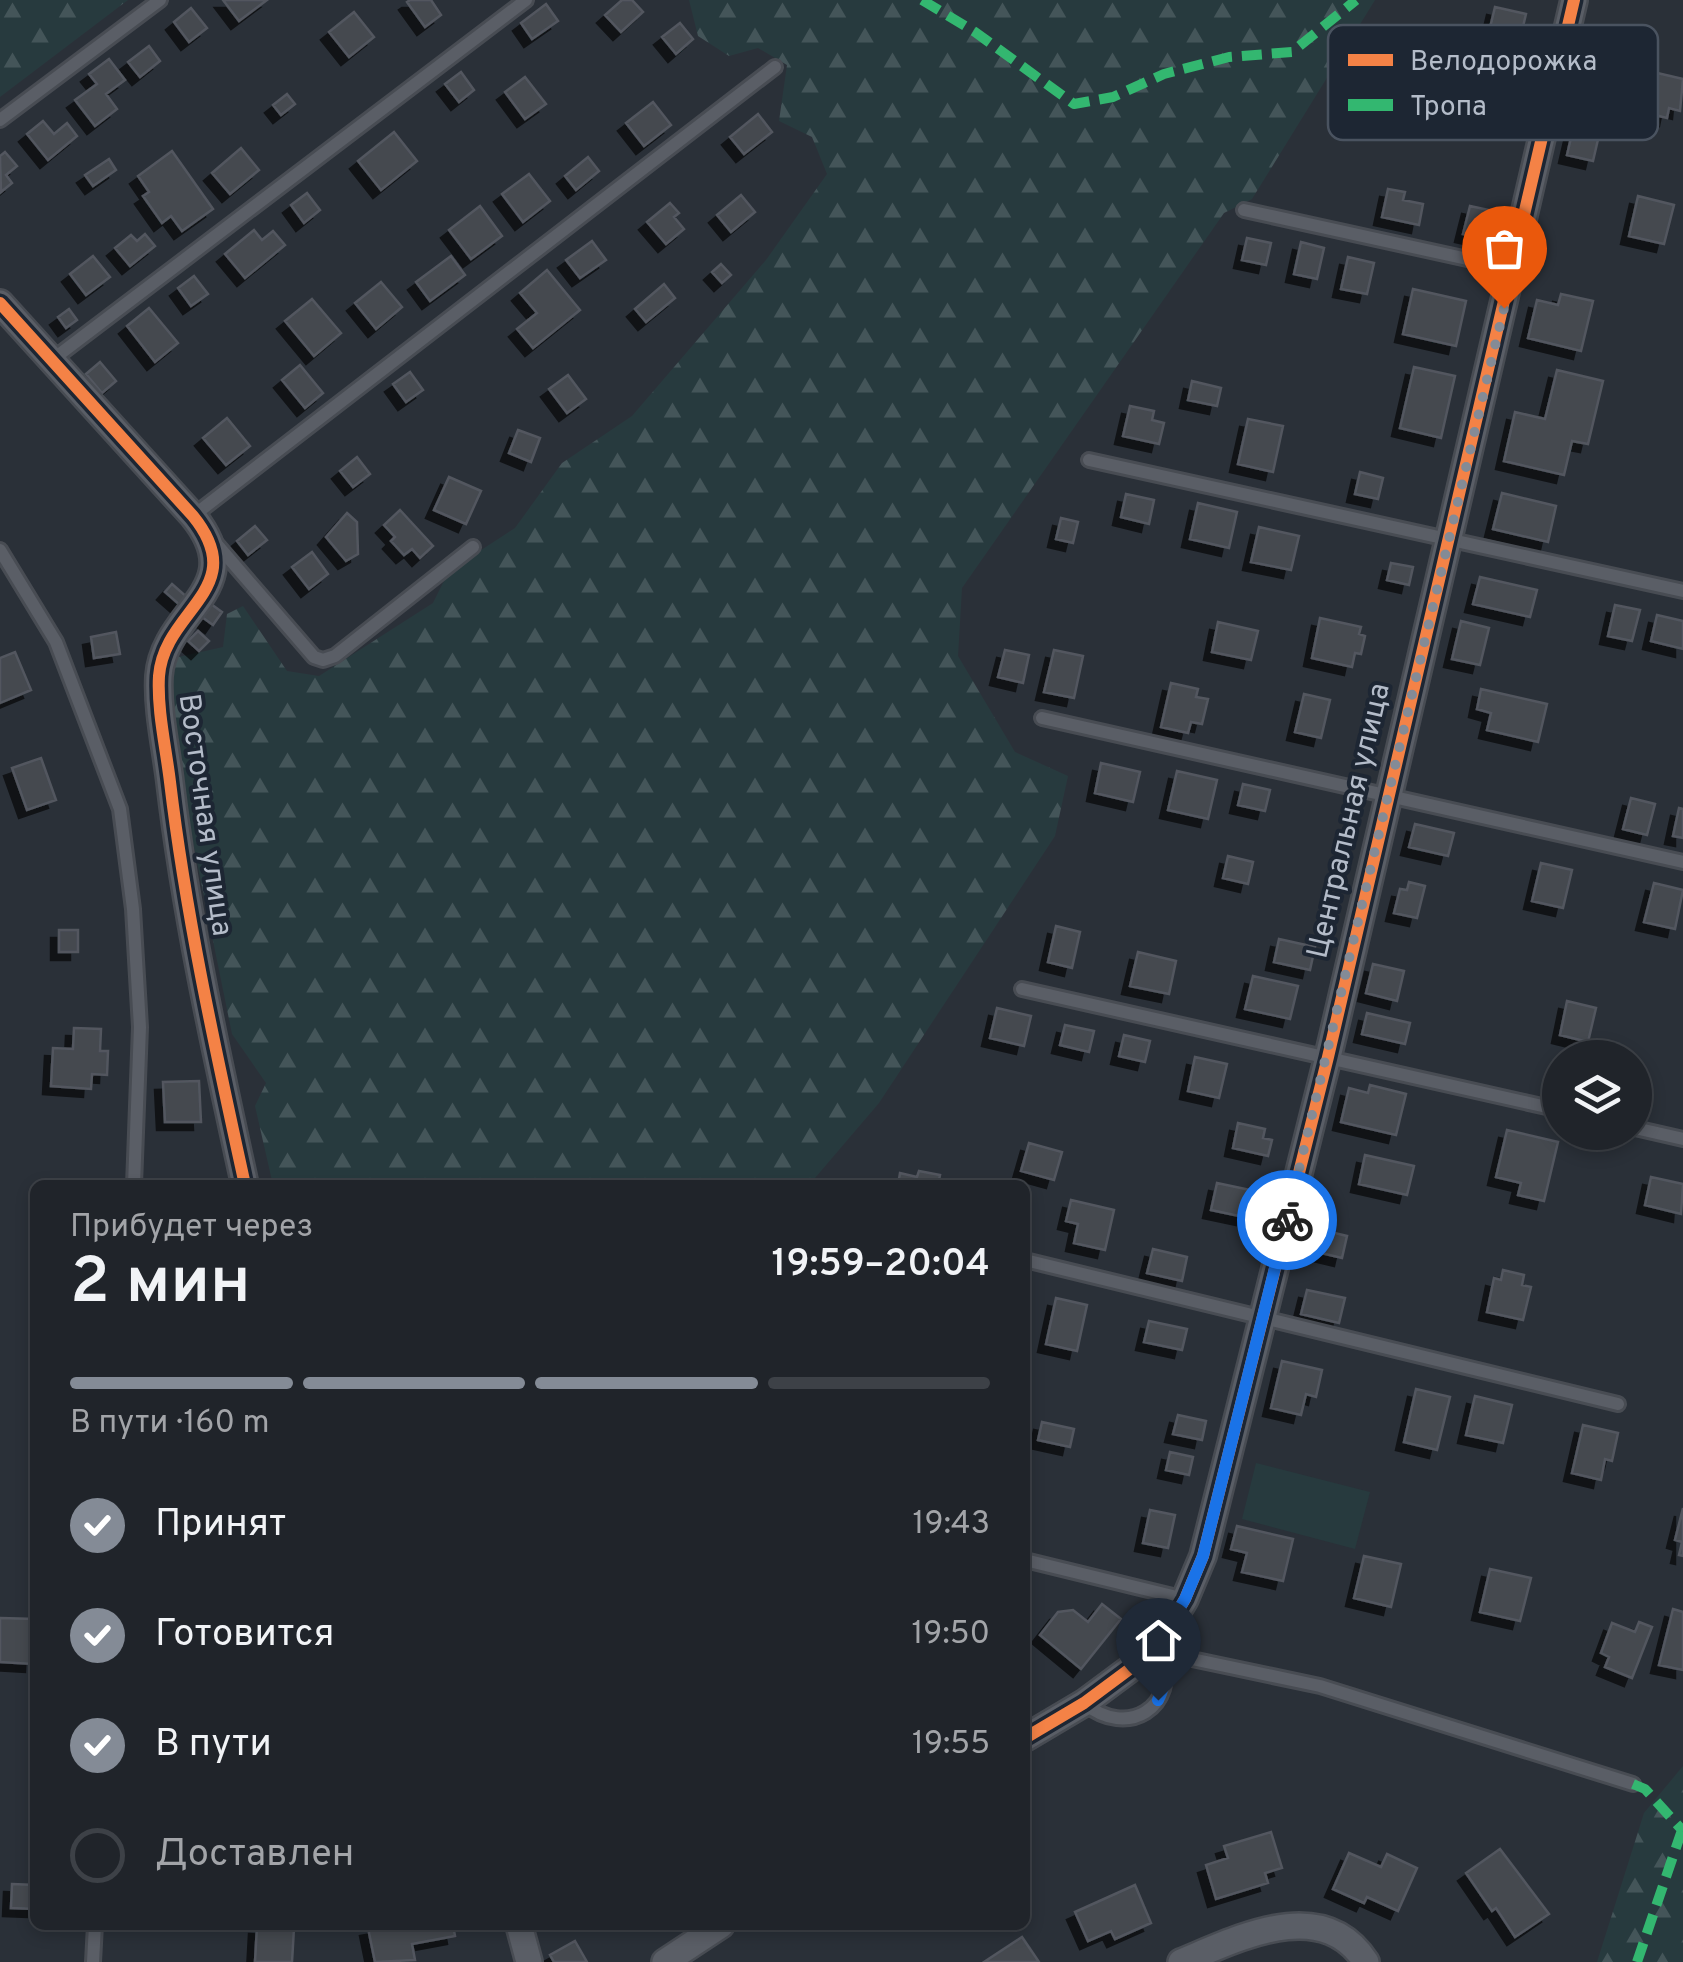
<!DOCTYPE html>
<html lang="ru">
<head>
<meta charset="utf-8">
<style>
	:root { --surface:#20242a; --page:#2d3036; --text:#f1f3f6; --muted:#a2a4a8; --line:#3d4147; --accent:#848b96 }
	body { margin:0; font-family:Overpass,sans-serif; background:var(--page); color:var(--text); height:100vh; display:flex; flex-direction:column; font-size:38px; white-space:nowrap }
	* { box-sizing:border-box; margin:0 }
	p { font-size:32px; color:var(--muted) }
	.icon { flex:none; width:55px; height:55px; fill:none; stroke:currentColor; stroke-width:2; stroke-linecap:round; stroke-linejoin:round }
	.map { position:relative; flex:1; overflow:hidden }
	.panel { position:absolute; left:30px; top:1180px; width:1000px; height:750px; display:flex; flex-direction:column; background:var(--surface); border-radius:15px; box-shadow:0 5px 15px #0003,0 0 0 2px var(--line) }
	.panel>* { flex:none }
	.fabs { position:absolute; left:1542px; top:1040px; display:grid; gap:20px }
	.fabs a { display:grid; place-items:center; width:110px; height:110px; border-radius:50%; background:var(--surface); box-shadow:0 5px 15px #0003,0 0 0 2px var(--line); font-size:50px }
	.pin { position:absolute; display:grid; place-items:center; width:85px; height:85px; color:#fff; margin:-102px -42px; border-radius:50% 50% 50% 0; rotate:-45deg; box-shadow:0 0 10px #0007 }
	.pin .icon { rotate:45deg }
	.courier { position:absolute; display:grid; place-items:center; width:100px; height:100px; margin:-50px; border:8px solid #1a73e8; border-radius:50%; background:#fff; color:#222; box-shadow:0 2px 12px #0007 }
	.summary em { font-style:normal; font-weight:600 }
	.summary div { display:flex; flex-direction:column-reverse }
	.summary { display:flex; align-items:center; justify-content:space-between; height:170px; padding:0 40px }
	h1 { font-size:65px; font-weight:600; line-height:75px }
	.bar { display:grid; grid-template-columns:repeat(4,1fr); gap:15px 10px; align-content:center; height:120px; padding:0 40px }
	.bar i { height:12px; border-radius:8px; background:var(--line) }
	.bar .selected { background:var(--accent) }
	.bar p { grid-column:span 4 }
	ol { padding:0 40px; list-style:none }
	li { display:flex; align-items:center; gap:30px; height:110px }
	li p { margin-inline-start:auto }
	li .icon { padding:10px; border-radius:50%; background:var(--accent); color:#fff; stroke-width:4 }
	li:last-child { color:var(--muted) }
	li i { width:55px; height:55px; border:5px solid var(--line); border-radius:50% }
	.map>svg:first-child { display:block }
	.forest { fill:url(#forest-firs) }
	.pitch { fill:#273a3e }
	.building { fill:#444950; stroke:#52575f; stroke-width:2.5; filter:url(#shadow) }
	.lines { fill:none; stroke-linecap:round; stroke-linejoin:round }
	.service-casing { stroke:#484c53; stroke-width:18 }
	.minor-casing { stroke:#484c53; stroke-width:30 }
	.service { stroke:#5a5e66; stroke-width:12 }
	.minor { stroke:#5a5e66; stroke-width:25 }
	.quiet { stroke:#33b770; stroke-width:10; stroke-dasharray:20 10; stroke-linecap:butt }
	.cycleway-casing { stroke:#1d2633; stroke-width:19 }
	.cycleway { stroke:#f48246; stroke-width:12 }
	.done { stroke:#848b96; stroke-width:10; stroke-dasharray:0 18 }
	.route { stroke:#1a73e8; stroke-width:12 }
	.labels { text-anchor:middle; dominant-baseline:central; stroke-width:8; stroke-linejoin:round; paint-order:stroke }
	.street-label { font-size:30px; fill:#b4bcc9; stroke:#1d2633 }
	.key { fill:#1d2633; stroke:#4a5360; stroke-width:2.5 }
	.key-label { font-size:28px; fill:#b4bcc9 }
</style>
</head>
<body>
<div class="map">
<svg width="1683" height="1962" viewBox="0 0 1683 1962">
	<defs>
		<pattern id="forest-firs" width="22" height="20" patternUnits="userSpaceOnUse" patternTransform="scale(2.5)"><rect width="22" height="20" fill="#273a3e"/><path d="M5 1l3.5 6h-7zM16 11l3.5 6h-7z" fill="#445559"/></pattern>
		<filter id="shadow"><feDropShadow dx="-8" dy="8" stdDeviation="0" flood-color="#0009"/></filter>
	</defs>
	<rect width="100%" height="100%" fill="#2a3038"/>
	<path class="forest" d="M 0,0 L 128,0 L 0,97 Z
		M 689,0 L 1375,0 L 1252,199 L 1224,213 L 962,588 L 958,656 L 1015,752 L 1068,776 L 1055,836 L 879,1103 L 809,1185 L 273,1185 L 255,1106 L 266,1083 L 232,1034 L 162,690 L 174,658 L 223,647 L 227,614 L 243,606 L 287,671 L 319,676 L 433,603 L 449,571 L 515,528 L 562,463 L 632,416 L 766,260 L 827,174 L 812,137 L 779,121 L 787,65 L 758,48 L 729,56 L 698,36 Z
		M 1683,1766 L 1683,1962 L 1597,1962 L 1644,1813 Z"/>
	<path class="pitch" d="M 1256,1463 L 1370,1492 L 1355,1549 L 1242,1519 Z"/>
	<path class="building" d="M 223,0 L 267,0 L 239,21 Z
		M 410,0 L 431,0 L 441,15 L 425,27 L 407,2 Z
		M 622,0 L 632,0 L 643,12 L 621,32 L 605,15 Z
		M 546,4 L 558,21 L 532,39 L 521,23 Z
		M 1495,7 L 1526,14 L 1520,39 L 1489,32 Z
		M 191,8 L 207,28 L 189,42 L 174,22 Z
		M 354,12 L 374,37 L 349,57 L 329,32 Z
		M 680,23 L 693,39 L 676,54 L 662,37 Z
		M 149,46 L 160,61 L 140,77 L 128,62 Z
		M 109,59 L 125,80 L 106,94 L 117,109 L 95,126 L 75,100 L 97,84 L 89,74 Z
		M 1623,65 L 1683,79 L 1680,111 L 1669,108 L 1667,118 L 1614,105 Z
		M 461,72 L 474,90 L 459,102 L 445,84 Z
		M 525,77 L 546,104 L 525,119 L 505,92 Z
		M 287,94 L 295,104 L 281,115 L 273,105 Z
		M 653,102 L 671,125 L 644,146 L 626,123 Z
		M 1577,112 L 1603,118 L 1593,161 L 1567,155 Z
		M 758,114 L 772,132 L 744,154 L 730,137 Z
		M 43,121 L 54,134 L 67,123 L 77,136 L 48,160 L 27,134 Z
		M 394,132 L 417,161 L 381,190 L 358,161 Z
		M 241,148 L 259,170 L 230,194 L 212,173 Z
		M 172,151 L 213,209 L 182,231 L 171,216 L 162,223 L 143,196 L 149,192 L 138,176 Z
		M 5,152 L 17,166 L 6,175 L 12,183 L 1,192 L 0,156 Z
		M 588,157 L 599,171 L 576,190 L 565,176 Z
		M 109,159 L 116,170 L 93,186 L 85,175 Z
		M 529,174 L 550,201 L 523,222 L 502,194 Z
		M 1388,189 L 1405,192 L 1403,200 L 1423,204 L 1419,225 L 1382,217 Z
		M 307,193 L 320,210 L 304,223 L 291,205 Z
		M 741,195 L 755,212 L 731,232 L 717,215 Z
		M 1638,196 L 1674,205 L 1664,244 L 1629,236 Z
		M 670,203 L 679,213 L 674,217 L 684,229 L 666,244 L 647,222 Z
		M 480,206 L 502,236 L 471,259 L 449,230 Z
		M 1470,206 L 1493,211 L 1486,239 L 1463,234 Z
		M 254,230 L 262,240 L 273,231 L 285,245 L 245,278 L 225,254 Z
		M 145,234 L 155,246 L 130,266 L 115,248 L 131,235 L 137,241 Z
		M 1247,238 L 1271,243 L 1266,265 L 1242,260 Z
		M 592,241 L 606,260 L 580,278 L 566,260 Z
		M 1301,242 L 1324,248 L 1317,279 L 1294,274 Z
		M 93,256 L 110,277 L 86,295 L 70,274 Z
		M 451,256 L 465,275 L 430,301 L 416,282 Z
		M 1348,257 L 1374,263 L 1367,294 L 1341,289 Z
		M 721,264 L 731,275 L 722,283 L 712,272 Z
		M 547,270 L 580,310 L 533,348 L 517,329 L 537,313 L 520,293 Z
		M 194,276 L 208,294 L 191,306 L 178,288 Z
		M 381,282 L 402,307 L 376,329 L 355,303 Z
		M 664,284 L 675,298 L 646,322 L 635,309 Z
		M 1413,289 L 1466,301 L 1456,346 L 1403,334 Z
		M 1561,294 L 1593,301 L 1581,351 L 1528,338 L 1537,300 L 1558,305 Z
		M 312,299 L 341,333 L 314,356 L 285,321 Z
		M 149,308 L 178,343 L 155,362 L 127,326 Z
		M 69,309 L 77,320 L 66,328 L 58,317 Z
		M 100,362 L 116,381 L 102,393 L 86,374 Z
		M 300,365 L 323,393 L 305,408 L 282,380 Z
		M 1414,367 L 1455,376 L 1441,438 L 1400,428 Z
		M 1557,370 L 1603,381 L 1588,444 L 1572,441 L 1564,475 L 1504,461 L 1515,412 L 1545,419 Z
		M 410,372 L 423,390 L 406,402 L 393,384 Z
		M 568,375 L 586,399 L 567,413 L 549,389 Z
		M 1192,381 L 1221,388 L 1217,406 L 1188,400 Z
		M 1130,406 L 1154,411 L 1152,420 L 1164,423 L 1159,444 L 1123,436 Z
		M 227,418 L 250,446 L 226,465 L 203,438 Z
		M 1248,419 L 1283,426 L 1273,472 L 1238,464 Z
		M 518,430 L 540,438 L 531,462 L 509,453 Z
		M 357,457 L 370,474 L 353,487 L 340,471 Z
		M 1360,472 L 1383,478 L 1378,499 L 1355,494 Z
		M 449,477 L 481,491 L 466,524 L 434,510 Z
		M 1502,493 L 1556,506 L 1548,542 L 1493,529 Z
		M 1126,494 L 1154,500 L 1149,524 L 1121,517 Z
		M 1198,503 L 1237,512 L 1229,548 L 1190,539 Z
		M 400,510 L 433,546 L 420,558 L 412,549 L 404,555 L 391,541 L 395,537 L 384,525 Z
		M 347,513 L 357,522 L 358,554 L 346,561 L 326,537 Z
		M 1061,518 L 1078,522 L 1073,543 L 1056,539 Z
		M 255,526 L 267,540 L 248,555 L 237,541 Z
		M 1259,527 L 1299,536 L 1291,570 L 1251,562 Z
		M 312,552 L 328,574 L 309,589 L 292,567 Z
		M 1391,563 L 1413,567 L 1409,585 L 1387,580 Z
		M 1480,577 L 1537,590 L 1530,617 L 1473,604 Z
		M 172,584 L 188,598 L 181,606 L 165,592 Z
		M 211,604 L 222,612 L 213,625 L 202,617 Z
		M 1615,605 L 1640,610 L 1632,641 L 1608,636 Z
		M 1657,615 L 1683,621 L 1683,649 L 1651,641 Z
		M 1320,618 L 1361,627 L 1359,634 L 1365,636 L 1361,654 L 1355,653 L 1352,667 L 1312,658 Z
		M 1461,621 L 1489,628 L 1480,665 L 1452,659 Z
		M 1218,622 L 1258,631 L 1251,660 L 1212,652 Z
		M 198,631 L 209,641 L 199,651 L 188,641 Z
		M 116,632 L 120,654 L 94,658 L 91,637 Z
		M 1005,650 L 1029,655 L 1023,683 L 998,677 Z
		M 1054,650 L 1083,656 L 1074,698 L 1044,692 Z
		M 15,652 L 31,690 L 0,703 L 0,658 Z
		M 1171,683 L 1198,689 L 1196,697 L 1208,699 L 1202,724 L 1191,722 L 1188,733 L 1161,727 Z
		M 1481,689 L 1547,704 L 1538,742 L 1487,730 L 1491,713 L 1477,709 Z
		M 1304,694 L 1330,700 L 1321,738 L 1295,732 Z
		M 41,758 L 56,800 L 27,810 L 12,768 Z
		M 1101,763 L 1140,772 L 1133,802 L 1095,793 Z
		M 1177,771 L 1217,780 L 1208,819 L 1168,810 Z
		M 1243,784 L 1270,790 L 1265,811 L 1238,805 Z
		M 1631,798 L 1655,804 L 1647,835 L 1623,829 Z
		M 1679,808 L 1683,809 L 1683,838 L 1673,836 Z
		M 1415,824 L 1454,833 L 1448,856 L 1409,847 Z
		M 1228,856 L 1253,862 L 1248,884 L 1223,878 Z
		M 1541,863 L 1572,870 L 1563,908 L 1532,901 Z
		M 1409,882 L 1425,886 L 1417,918 L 1394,913 L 1400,889 L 1407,890 Z
		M 1654,883 L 1683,890 L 1675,929 L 1644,922 Z
		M 1056,926 L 1080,932 L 1072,968 L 1048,962 Z
		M 59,930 L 78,930 L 78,952 L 59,952 Z
		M 1279,939 L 1315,947 L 1310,970 L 1274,962 Z
		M 1138,952 L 1176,961 L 1169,994 L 1130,986 Z
		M 1373,964 L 1404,971 L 1397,1001 L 1366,993 Z
		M 1253,976 L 1298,986 L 1290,1019 L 1245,1009 Z
		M 1567,1001 L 1596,1008 L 1588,1042 L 1560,1035 Z
		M 997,1008 L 1031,1016 L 1024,1046 L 990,1038 Z
		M 1367,1013 L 1410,1023 L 1405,1044 L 1362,1034 Z
		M 1065,1025 L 1094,1031 L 1089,1052 L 1060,1045 Z
		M 74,1028 L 101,1029 L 100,1051 L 108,1051 L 107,1075 L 92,1074 L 91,1089 L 51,1086 L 53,1048 L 73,1049 Z
		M 1124,1035 L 1150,1041 L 1145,1062 L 1119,1056 Z
		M 1195,1057 L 1227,1064 L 1219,1098 L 1188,1091 Z
		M 199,1081 L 201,1122 L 165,1122 L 163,1082 Z
		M 1370,1085 L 1406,1094 L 1396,1135 L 1341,1122 L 1349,1088 L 1368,1093 Z
		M 1238,1123 L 1265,1129 L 1263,1138 L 1272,1140 L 1268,1156 L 1233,1148 Z
		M 1507,1130 L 1558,1142 L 1544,1201 L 1518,1195 L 1521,1183 L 1496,1177 Z
		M 1029,1143 L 1062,1152 L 1054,1180 L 1021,1171 Z
		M 1365,1155 L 1414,1166 L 1407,1195 L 1359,1184 Z
		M 919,1171 L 940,1175 L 938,1185 L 898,1185 L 900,1173 L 917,1177 Z
		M 1651,1177 L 1683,1184 L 1681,1214 L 1645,1205 Z
		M 1217,1183 L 1250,1190 L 1244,1217 L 1211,1210 Z
		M 1071,1200 L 1114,1210 L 1105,1250 L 1074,1243 L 1078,1224 L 1066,1221 Z
		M 1318,1229 L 1347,1236 L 1342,1258 L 1313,1251 Z
		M 1153,1249 L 1187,1257 L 1182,1281 L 1147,1273 Z
		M 1503,1270 L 1524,1275 L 1522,1285 L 1531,1287 L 1523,1320 L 1487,1312 L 1494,1278 L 1501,1280 Z
		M 1307,1290 L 1345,1298 L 1339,1323 L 1301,1314 Z
		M 1056,1298 L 1087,1305 L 1077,1351 L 1046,1344 Z
		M 1149,1321 L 1187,1329 L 1182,1350 L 1144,1342 Z
		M 1282,1361 L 1322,1370 L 1316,1397 L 1306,1394 L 1301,1415 L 1271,1408 Z
		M 1416,1389 L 1450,1397 L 1437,1450 L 1404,1442 Z
		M 1475,1396 L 1512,1405 L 1503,1443 L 1466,1435 Z
		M 1178,1415 L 1206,1421 L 1202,1440 L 1173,1434 Z
		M 1042,1422 L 1074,1429 L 1070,1447 L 1038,1440 Z
		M 1583,1425 L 1618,1433 L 1612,1461 L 1605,1459 L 1601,1480 L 1572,1473 Z
		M 1170,1452 L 1193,1457 L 1189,1475 L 1166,1470 Z
		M 1683,1508 L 1683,1556 L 1679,1555 L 1682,1542 L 1675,1540 Z
		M 1150,1510 L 1175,1515 L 1168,1548 L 1143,1543 Z
		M 1237,1526 L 1293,1539 L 1283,1581 L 1242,1572 L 1247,1553 L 1231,1549 Z
		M 1364,1556 L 1401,1564 L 1391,1607 L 1354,1598 Z
		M 1490,1569 L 1531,1578 L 1520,1621 L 1480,1612 Z
		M 1102,1604 L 1121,1619 L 1081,1669 L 1040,1635 L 1058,1612 L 1073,1610 L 1088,1622 Z
		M 1673,1609 L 1683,1612 L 1683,1670 L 1659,1665 Z
		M 0,1618 L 35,1619 L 33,1664 L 0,1662 Z
		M 1639,1622 L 1652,1627 L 1632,1678 L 1605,1667 L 1609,1657 L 1601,1653 L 1612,1623 L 1635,1632 Z
		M 1271,1832 L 1282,1868 L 1265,1873 L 1268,1883 L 1216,1899 L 1206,1865 L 1228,1858 L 1224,1846 Z
		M 1500,1849 L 1549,1914 L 1515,1937 L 1496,1908 L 1492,1911 L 1466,1873 Z
		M 1349,1853 L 1381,1867 L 1387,1854 L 1417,1868 L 1398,1911 L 1367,1897 L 1364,1903 L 1333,1889 Z
		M 12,1884 L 35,1885 L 35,1909 L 11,1908 Z
		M 1135,1885 L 1151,1923 L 1115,1939 L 1111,1931 L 1088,1941 L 1075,1912 Z
		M 385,1925 L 453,1925 L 455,1936 L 412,1944 L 415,1960 L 375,1962 L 368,1928 Z
		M 257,1926 L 294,1928 L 292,1962 L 255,1962 Z
		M 1022,1937 L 1039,1962 L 984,1962 Z
		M 575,1941 L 587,1962 L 554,1962 L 550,1955 Z"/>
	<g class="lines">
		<defs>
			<path id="service" d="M 0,120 L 160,0
				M 1244,210 L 1513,269
				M 52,360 L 526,0
				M 1089,460 L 1683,591
				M 193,516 L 775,67
				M 213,540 L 314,657 L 323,660 L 335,656 L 473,547
				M 0,550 L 56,642 L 120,809 L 133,909 L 140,1027 L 134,1185
				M 1042,718 L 1683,862
				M 1022,989 L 1560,1110
				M 1635,1128 L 1683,1139
				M 1025,1260 L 1618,1404
				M 1025,1560 L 1185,1599
				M 1154,1651 L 1320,1686 L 1633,1784
				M 1084,1703 C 1127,1739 1179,1708 1162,1653
				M 93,1962 L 95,1925"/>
			<path id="minor" d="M 0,303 L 193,516 C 252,589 164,609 159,676 C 157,710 166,748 170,782 C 186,917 216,1052 245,1185
				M 1025,1738 L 1084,1703 L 1154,1651 L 1185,1599 L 1203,1556 L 1328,1057 L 1574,0
				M 519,1925 L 529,1962
				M 665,1962 L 721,1925
				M 1181,1962 C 1237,1939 1322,1894 1366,1962"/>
		</defs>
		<use href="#service" class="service-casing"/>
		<use href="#minor" class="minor-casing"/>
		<use href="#service" class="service"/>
		<use href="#minor" class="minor"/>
		<path class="quiet" d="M 922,0 L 975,32 L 1074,104 L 1113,97 L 1164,74 L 1229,57 L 1292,52 L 1356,0
			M 1633,1784 L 1645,1789 L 1683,1831
			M 1637,1962 L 1682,1830"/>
		<defs>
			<path id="cycleway" d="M 0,303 L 193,516 C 252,589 164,609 159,676 C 157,710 166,748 170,782 C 186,917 216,1052 245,1185
				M 1025,1738 L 1084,1703 L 1154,1651 L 1185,1599 L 1203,1556 L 1328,1057 L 1574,0"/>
		</defs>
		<use href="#cycleway" class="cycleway-casing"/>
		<use href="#cycleway" class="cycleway"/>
	</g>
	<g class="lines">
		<path class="done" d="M 1287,1220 L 1504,308"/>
		<path class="route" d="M 1158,1700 C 1166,1683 1167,1671 1162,1654 L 1154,1651 L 1185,1599 L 1203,1556 L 1287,1220"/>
	</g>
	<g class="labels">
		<g class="street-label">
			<text transform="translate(204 815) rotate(82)">Восточная улица</text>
			<text transform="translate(1350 821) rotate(-77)">Центральная улица</text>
		</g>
	</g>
	<rect x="1328" y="25" width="330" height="115" rx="15" class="key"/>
	<rect x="1348" y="54" width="45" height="12" fill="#f48246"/>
	<rect x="1348" y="99" width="45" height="12" fill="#33b770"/>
	<g class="key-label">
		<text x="1410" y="70">Велодорожка</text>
		<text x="1410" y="115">Тропа</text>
	</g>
</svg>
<div class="fabs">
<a><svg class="icon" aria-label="layers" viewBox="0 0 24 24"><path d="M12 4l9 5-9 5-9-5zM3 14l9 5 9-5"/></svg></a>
</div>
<div class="pin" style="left:1504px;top:308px;background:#ea580c"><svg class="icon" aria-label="bag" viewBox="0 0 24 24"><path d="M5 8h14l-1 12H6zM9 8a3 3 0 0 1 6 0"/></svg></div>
<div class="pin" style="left:1158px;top:1700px;background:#1f2937"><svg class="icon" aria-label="home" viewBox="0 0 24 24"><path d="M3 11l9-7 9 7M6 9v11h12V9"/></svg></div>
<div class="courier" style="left:1287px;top:1220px"><svg class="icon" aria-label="bike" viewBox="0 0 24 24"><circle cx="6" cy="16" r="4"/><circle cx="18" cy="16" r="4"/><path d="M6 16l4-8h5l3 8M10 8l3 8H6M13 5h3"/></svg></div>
<section class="panel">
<div class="summary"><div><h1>2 мин</h1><p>Прибудет через</p></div><em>19:59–20:04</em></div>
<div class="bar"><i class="selected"></i><i class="selected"></i><i class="selected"></i><i></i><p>В пути · 160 m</p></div>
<ol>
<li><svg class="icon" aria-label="check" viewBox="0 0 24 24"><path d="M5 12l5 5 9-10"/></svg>Принят<p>19:43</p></li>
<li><svg class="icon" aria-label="check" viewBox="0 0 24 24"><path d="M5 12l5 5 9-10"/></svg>Готовится<p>19:50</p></li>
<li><svg class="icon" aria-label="check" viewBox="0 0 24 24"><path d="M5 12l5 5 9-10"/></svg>В пути<p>19:55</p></li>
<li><i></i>Доставлен</li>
</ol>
</section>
</div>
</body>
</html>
